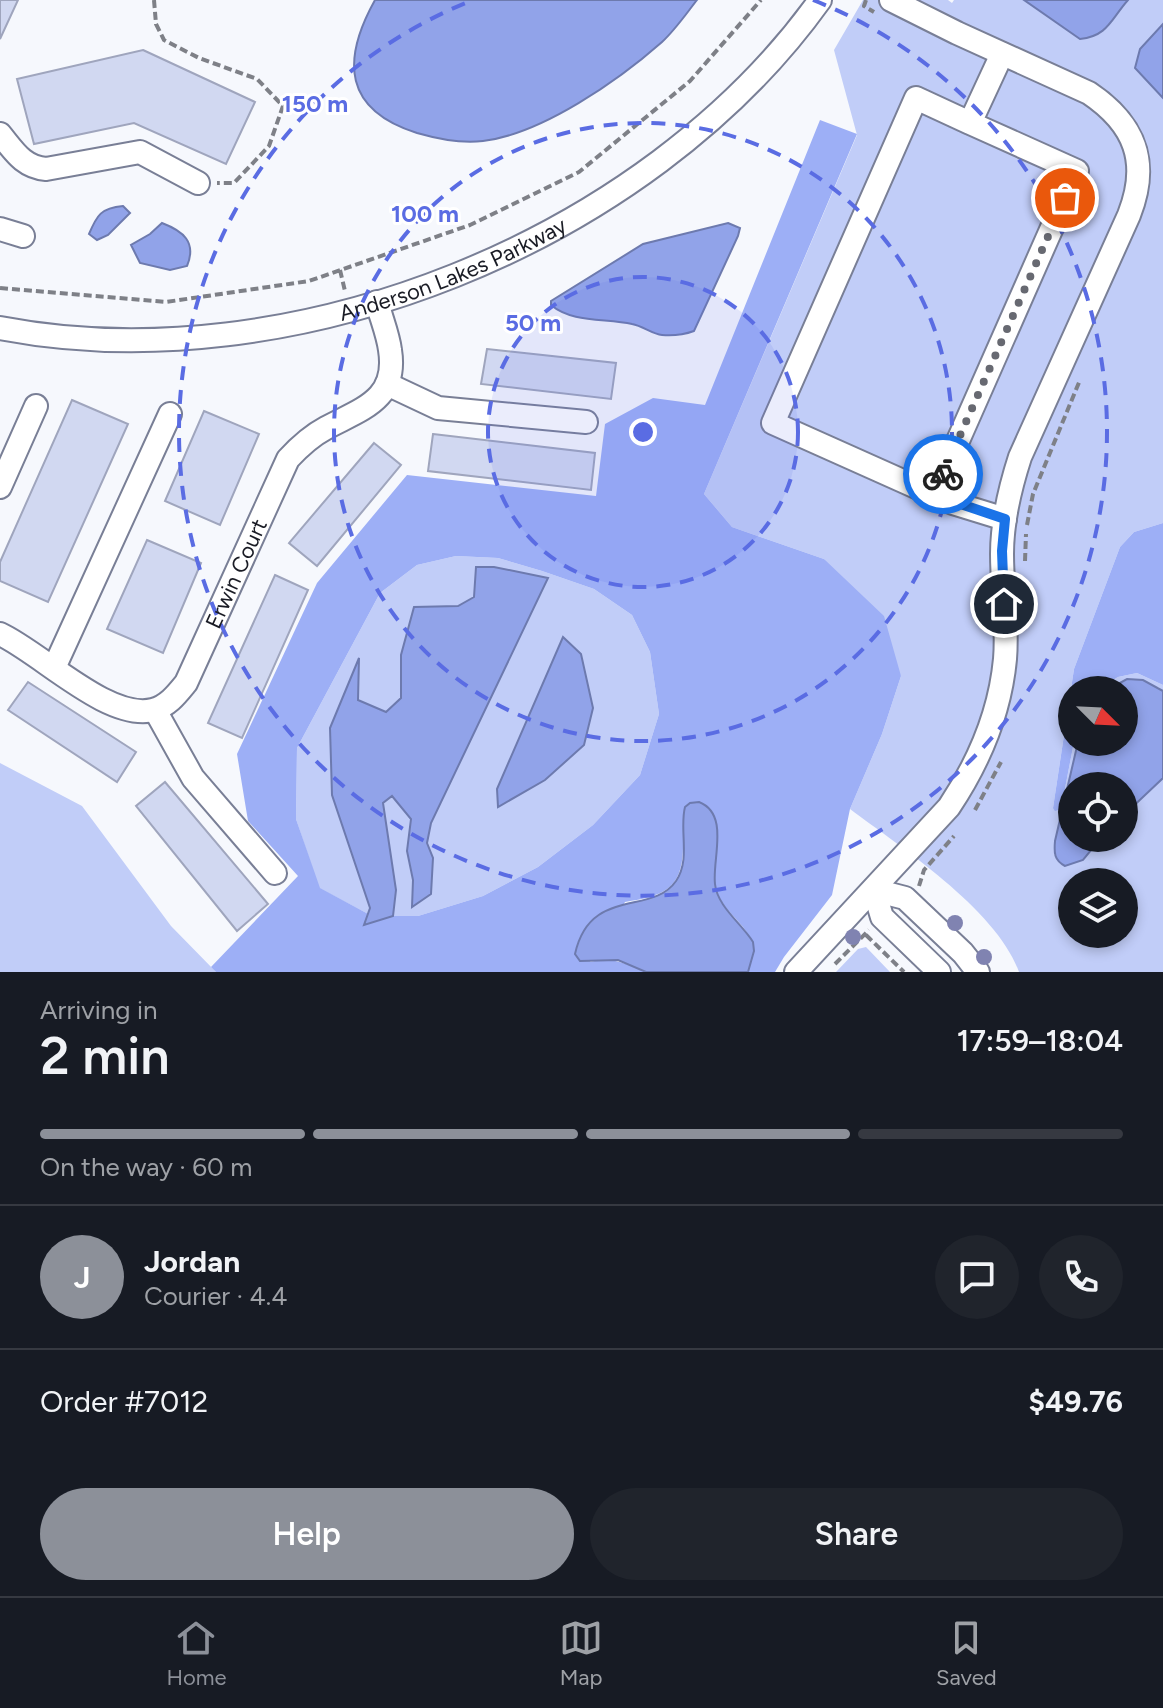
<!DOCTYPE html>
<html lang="en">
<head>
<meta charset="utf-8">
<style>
	:root { --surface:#171b24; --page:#20242c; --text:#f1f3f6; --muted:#9ea1a6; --line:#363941; --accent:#8c9099 }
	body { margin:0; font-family:Figtree,sans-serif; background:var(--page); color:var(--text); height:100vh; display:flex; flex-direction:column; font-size:30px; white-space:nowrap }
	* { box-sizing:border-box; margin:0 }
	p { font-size:26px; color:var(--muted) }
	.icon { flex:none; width:44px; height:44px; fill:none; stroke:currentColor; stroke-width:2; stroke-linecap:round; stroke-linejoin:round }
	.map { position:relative; height:972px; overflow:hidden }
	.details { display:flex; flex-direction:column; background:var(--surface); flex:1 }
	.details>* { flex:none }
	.needle { width:52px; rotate:114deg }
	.controls { position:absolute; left:1058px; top:676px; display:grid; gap:16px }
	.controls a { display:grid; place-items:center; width:80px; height:80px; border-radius:50%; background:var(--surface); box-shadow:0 4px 12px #0003; font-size:40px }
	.pin { position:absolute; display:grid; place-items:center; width:68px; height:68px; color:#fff; margin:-34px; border:4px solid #fff; border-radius:50%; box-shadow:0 2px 8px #0007 }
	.courier { position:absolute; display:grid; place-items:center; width:80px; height:80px; margin:-40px; border:6px solid #1a73e8; border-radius:50%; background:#fff; color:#222; box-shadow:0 2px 10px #0007 }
	.head em { font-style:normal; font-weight:600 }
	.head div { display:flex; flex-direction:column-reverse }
	.head { display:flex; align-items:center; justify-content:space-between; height:136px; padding:0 40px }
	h1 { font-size:52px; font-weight:600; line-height:60px }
	.bar { display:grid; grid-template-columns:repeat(4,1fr); gap:12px 8px; align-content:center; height:96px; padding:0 40px }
	.bar i { height:10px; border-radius:6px; background:var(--line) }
	.bar .current { background:var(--accent) }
	.bar p { grid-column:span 4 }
	.line { display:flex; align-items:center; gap:20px; padding:0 40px; border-top:2px solid var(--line) }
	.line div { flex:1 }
	.round { display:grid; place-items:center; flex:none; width:84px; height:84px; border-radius:42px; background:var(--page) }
	.action { display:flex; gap:16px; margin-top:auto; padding:16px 40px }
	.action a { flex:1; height:92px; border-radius:48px; background:var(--accent); color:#fff; font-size:32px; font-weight:600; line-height:92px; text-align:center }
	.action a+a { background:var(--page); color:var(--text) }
	.tabs { display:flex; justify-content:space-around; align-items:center; height:112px; border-top:2px solid var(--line); background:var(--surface); font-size:22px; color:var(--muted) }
	.tabs a { display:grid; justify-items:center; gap:4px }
	.tabs .current { color:var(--accent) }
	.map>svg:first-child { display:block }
	.green { fill:#c1cdf8; fill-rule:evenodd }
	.forest { fill:#9daff6; fill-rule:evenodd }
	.water { fill:#91a3e9; stroke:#6d7aae; stroke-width:2 }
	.building { fill:#d1d8f1; stroke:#9fa5bd; stroke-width:2 }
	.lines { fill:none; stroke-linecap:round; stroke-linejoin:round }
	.minor-casing { stroke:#797f96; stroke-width:26 }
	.path { stroke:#7e8087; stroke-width:4; stroke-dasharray:8 4; stroke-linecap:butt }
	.minor { stroke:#fff; stroke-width:22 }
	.tree { fill:#8083b1 }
	.done { stroke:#676971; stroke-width:8; stroke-dasharray:0 14.4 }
	.route { stroke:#1a73e8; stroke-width:10 }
	.ring { fill:none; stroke:#5a6ce3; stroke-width:4; stroke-dasharray:14 10 }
	.labels { text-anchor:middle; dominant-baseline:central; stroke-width:6; stroke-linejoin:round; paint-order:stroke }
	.street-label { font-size:22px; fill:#1a1c25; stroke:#fff }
	.centre { fill:#5a6ce3; stroke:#fff; stroke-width:4 }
	.ring-label { font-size:24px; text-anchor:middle; font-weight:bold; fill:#5a6ce3; stroke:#fff; stroke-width:6; stroke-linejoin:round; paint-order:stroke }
</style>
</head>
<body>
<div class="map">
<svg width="1163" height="972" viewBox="0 0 1163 972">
	<rect width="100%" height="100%" fill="#f6f8fd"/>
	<path class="green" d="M 863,0 L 948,0 L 952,3 L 954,0 L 1163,0 L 1163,523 L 1134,532 L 1120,547 L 1074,669 L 1053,808 L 1061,809 L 1074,742 L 1078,742 L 1055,841 L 1054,854 L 1059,862 L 1083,860 L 1101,838 L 1124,838 L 1124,815 L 1163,778 L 1163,972 L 1019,972 C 997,910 902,848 850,809 L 882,734 L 901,676 L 824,559 L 732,527 L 704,494 L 857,135 L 834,50 ZM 1072,882 L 1124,882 L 1124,934 L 1072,934 Z
		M 456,556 L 498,558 L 542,571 L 594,589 L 632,615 L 650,652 L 659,714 L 640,775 L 593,825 L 538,867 L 483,896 L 418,916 L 372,916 L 319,888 L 296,819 L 297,748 L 380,593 L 417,565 Z
		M 1137,673 L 1163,685 L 1163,691 L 1158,687 L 1113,685 L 1107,690 L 1097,690 L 1118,677 Z
		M 0,763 L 82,806 L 171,926 L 216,972 L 0,972 Z
		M 866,947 L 890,972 L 836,972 L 858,949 Z"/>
	<path class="forest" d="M 820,120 L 857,134 L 704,494 L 732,527 L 824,559 L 884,616 L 901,676 L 882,734 L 850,809 L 832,895 L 784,957 L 775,972 L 748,972 C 763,931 736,927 719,897 C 714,889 715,880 714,871 L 683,849 C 682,890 662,896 625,902 L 590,962 C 611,956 627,964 646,972 L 216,972 L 211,967 L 298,876 L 248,821 L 237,754 L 317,583 L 407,475 L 596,496 L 605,424 L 653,398 L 705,405 ZM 456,556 L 498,558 L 542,571 L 594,589 L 632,615 L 650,652 L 659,714 L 640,775 L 593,825 L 538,867 L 483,896 L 418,916 L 372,916 L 320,888 L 296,819 L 297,748 L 380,593 L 417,565 Z
		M 1163,523 L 1163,685 L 1137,673 L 1118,677 L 1097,690 L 1072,690 L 1072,742 L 1074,742 L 1061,809 L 1055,811 L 1053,808 L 1074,669 L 1120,547 L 1134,532 Z"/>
	<path class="water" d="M 375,0 L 697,0 C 686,14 675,30 662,42 C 619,80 542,134 483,141 C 461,144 438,139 417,133 C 344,110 341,61 375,0 Z
		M 1024,0 L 1128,0 C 1111,19 1108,36 1080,39 Z
		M 1163,24 L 1163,98 L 1135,68 L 1140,49 Z
		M 123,206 L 130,213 L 108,235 L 97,240 L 89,234 C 97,215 101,208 123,206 Z
		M 162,223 C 183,231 197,242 187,266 L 170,270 L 140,263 L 131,245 L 150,234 Z
		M 728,223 L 740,228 L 738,236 L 694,331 C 683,335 674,336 662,335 C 652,334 643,326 632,324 C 606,318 572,323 551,305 L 551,301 L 643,244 Z
		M 476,567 L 494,567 L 548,578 L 431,823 L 427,843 L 433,858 L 431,894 L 412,907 L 413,880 L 407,851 L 411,819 L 392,796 L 383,803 L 396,890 L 393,916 L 364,925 L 370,908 L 332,795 L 330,728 L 359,658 L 358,700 L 386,712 L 401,698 L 401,655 L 414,607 L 458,606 L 474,597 Z
		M 563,637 L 581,654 L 593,708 L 584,745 L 545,780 L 498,807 L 497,789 Z
		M 1127,679 L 1143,680 L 1163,691 L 1163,778 L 1124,815 L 1124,786 L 1072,786 L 1072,838 L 1101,838 L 1083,860 L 1065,866 C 1054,860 1054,853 1055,841 L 1078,742 L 1124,742 L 1124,690 L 1107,690 Z
		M 699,802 C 730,814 712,859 715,884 C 717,906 742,924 753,942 L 754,951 L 748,972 L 646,972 L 618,960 L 580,961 L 575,954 C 590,886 652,916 676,881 C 691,859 679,830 685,807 L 690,803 Z"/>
	<path class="building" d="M 0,0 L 18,0 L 0,39 Z
		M 143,50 L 255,102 L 226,164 L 134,123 L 34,144 L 17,79 Z
		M 487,349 L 616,363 L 611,399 L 481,384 Z
		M 72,400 L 128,424 L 48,602 L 0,581 L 0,562 Z
		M 204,411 L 259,434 L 220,525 L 165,501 Z
		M 433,434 L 595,453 L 591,490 L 428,471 Z
		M 374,443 L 401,465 L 317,566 L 289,543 Z
		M 147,540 L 201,563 L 163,653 L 107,629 Z
		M 275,575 L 308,590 L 242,738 L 208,723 Z
		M 28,682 L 136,752 L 117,782 L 8,710 Z
		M 165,782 L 268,904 L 237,931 L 136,806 Z"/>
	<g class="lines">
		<defs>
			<g id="minor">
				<path d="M 970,123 L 916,98 L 773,423 L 934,495 L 1077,171 L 970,123 L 1002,54"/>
				<path d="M 0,134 C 14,151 23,167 46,169 L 140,152 L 198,183"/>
				<path d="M 0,229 L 23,236"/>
				<path id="s1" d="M 0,328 C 291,384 647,242 820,0"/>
				<path d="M 387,384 L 438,408 L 586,422"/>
				<path d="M 0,487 L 36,406"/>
				<path d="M 934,495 L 953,503 L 1005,519"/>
				<path id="s2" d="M 0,634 C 41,653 108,721 153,710 C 168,706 177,694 186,683 L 288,459 C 300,446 311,436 326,428 C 361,409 398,400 390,350 C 388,334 381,318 377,302"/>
				<path d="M 54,668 L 170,414"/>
				<path d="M 155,710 L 193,778 L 275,873"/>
				<path d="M 874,890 L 905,898 L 963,953 L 978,972"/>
				<path d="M 874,890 L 882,917 L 939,972"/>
				<path d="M 796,972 L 949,807 C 979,762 1000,713 1005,659 C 1008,624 1002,589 1002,554 C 1002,521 1010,488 1020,457 L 1129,215 C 1150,162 1135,124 1089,93 L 957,33 L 891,0"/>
			</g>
		</defs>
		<use href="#minor" class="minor-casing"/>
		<path class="path" d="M 154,0 L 156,24 L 164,40 L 199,58 L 257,79 L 283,106 L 269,146 L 234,183 L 217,183
			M 866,0 L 864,6 L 874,12
			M 340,270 L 345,291
			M 0,288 L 166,302 L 309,281 L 470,225 L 579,172 L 690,81 L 761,0
			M 1027,525 L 1033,494 L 1080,380
			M 1025,561 L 1026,534
			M 975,810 L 1001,762
			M 919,886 L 924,870 L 954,836
			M 866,935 L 904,972
			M 835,964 L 869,930"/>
		<use href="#minor" class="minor"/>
	</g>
	<g class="tree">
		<circle cx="955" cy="923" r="8"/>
		<circle cx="853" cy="937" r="8"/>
		<circle cx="984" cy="957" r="8"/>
	</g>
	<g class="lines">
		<path class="done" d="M 943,474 L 1065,198"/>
		<path class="route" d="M 943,474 L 934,495 L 1005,519 L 1002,551 L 1004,604"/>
	</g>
	<circle cx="643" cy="432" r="155" fill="#5a6ce3" fill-opacity=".12"/>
	<g class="ring">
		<circle cx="643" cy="432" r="155"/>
		<circle cx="643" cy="432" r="309"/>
		<path d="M813 0A464 464 0 1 1 473 0"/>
	</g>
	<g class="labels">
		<g class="street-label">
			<text stroke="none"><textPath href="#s1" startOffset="464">Anderson Lakes Parkway</textPath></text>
			<text stroke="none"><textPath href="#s2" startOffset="338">Erwin Court</textPath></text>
		</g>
	</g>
	<circle cx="643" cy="432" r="12" class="centre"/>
	<g class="ring-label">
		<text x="315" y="112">150 m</text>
		<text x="425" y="222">100 m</text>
		<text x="533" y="331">50 m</text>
	</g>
</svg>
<div class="controls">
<a><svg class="needle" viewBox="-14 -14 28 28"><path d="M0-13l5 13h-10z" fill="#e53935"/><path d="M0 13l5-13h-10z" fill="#9ea1a6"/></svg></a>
<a><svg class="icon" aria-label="locate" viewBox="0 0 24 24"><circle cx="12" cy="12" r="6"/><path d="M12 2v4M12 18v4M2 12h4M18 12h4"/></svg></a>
<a><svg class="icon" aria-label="layers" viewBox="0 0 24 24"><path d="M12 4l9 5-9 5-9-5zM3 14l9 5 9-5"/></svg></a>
</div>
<div class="pin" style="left:1065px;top:198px;background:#ea580c"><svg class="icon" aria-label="bag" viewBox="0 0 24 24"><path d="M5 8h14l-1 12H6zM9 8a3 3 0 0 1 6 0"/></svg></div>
<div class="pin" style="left:1004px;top:604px;background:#1f2937"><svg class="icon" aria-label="home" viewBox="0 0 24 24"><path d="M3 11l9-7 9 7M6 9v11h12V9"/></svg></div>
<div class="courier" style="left:943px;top:474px"><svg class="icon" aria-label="bike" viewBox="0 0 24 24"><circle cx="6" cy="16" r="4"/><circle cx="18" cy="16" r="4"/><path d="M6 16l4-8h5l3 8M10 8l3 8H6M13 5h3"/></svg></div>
</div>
<section class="details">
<div class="head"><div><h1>2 min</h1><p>Arriving in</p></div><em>17:59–18:04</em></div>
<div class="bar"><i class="current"></i><i class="current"></i><i class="current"></i><i></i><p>On the way · 60 m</p></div>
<div class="line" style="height:144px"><b class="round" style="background:var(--accent);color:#fff">J</b><div><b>Jordan</b><p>Courier · 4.4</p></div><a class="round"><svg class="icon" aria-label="chat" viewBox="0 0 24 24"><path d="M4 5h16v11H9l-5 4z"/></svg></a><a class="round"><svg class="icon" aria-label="phone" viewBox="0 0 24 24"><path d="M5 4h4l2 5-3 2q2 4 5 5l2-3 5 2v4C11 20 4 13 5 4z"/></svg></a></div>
<div class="line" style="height:104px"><div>Order #7012</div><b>$49.76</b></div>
<div class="action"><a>Help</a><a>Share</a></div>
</section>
<nav class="tabs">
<a class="current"><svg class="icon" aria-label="home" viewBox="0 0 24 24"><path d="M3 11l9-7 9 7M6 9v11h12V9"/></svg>Home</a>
<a><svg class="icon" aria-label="map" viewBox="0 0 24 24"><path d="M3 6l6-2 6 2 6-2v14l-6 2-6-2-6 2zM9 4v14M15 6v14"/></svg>Map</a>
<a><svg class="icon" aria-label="saved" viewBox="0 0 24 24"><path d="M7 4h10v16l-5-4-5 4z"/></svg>Saved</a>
</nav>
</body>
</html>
